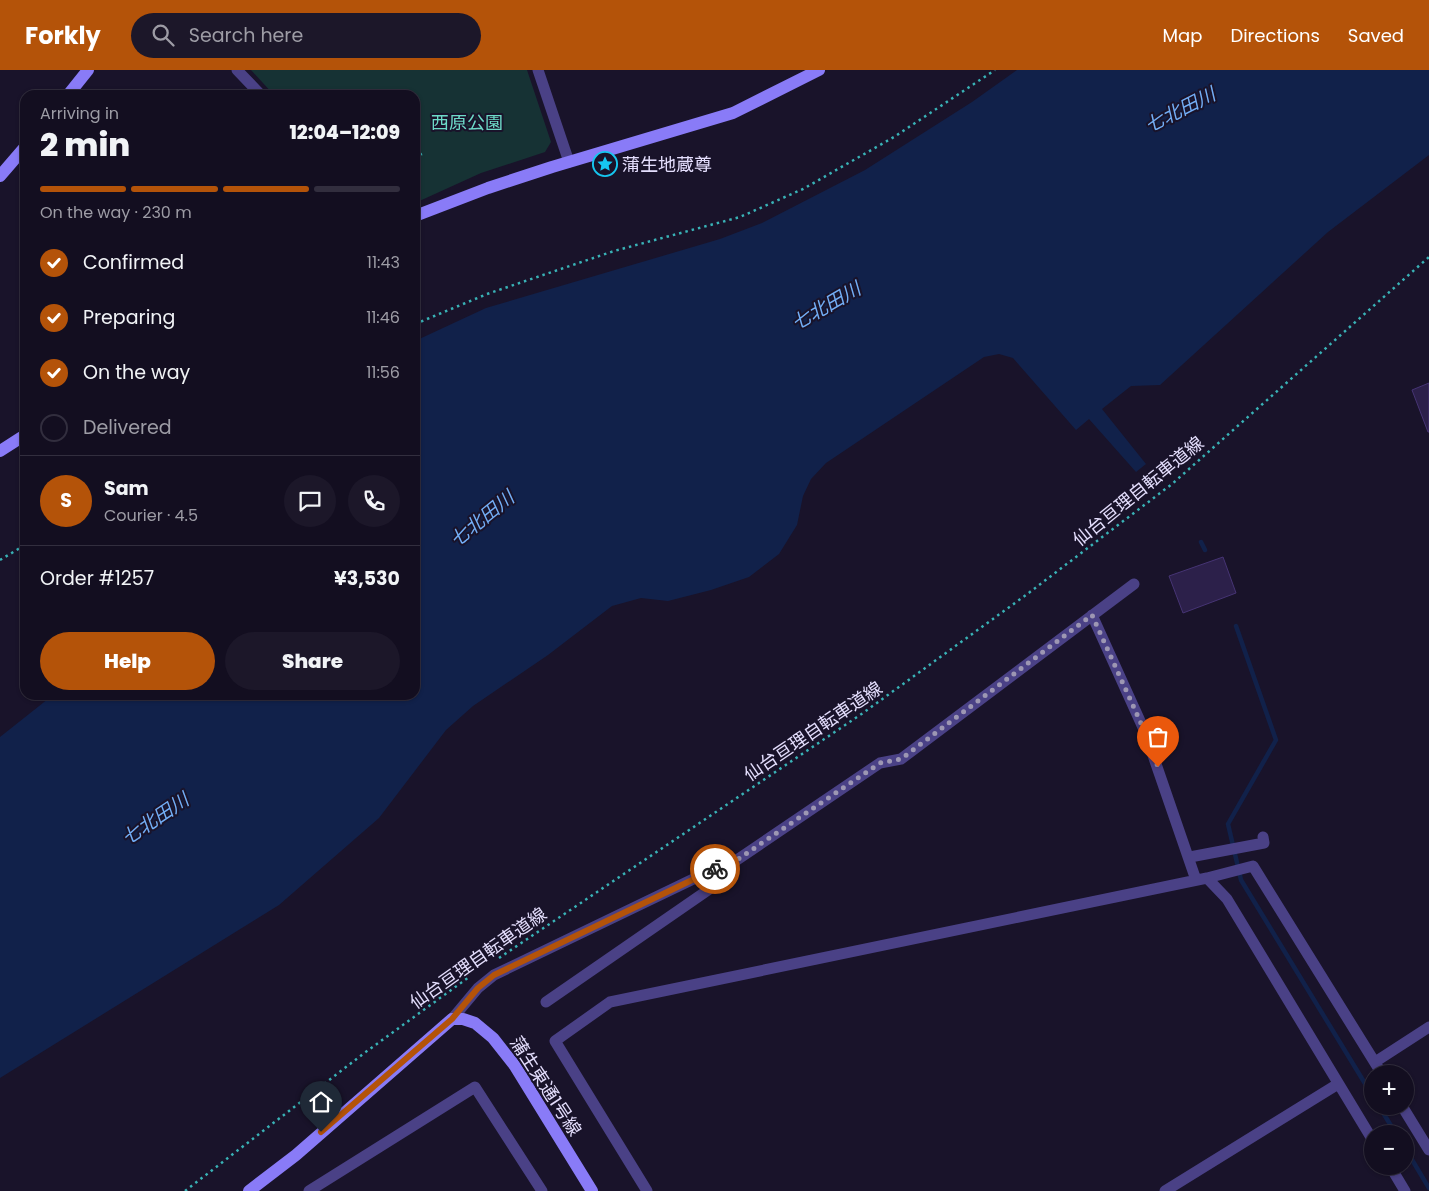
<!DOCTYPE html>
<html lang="en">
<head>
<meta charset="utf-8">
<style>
	:root { --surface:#130e20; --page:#1c1729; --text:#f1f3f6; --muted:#9d9ca5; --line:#322e3e; --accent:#b45309 }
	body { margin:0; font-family:Poppins,"Noto Sans JP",sans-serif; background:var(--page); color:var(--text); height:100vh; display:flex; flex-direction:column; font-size:19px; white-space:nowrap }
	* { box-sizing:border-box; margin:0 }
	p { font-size:16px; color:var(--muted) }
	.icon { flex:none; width:28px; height:28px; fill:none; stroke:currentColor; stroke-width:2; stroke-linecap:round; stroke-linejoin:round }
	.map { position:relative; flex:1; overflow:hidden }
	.details { position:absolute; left:20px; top:20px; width:400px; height:610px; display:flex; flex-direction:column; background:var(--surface); border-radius:15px; box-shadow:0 1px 4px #0004,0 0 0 1px var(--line) }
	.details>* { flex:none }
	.tools { position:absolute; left:1364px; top:995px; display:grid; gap:10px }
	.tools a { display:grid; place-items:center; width:50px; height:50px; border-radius:50%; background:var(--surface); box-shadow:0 1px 4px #0004,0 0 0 1px var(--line); font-size:25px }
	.pin { position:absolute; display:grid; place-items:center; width:42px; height:42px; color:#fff; margin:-51px -21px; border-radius:50% 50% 50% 0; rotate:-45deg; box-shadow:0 0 5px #0007 }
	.pin .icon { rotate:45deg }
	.courier { position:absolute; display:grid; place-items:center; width:50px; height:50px; margin:-25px; border:4px solid #b45309; border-radius:50%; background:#fff; color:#222; box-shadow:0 1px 6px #0007 }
	.summary em { font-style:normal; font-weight:800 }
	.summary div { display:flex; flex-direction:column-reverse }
	.summary { display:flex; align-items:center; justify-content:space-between; height:85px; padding:0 20px }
	h1 { font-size:32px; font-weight:800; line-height:38px }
	.bar { display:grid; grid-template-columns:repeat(4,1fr); gap:8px 5px; align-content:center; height:60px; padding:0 20px }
	.bar i { height:6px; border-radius:4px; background:var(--line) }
	.bar .selected { background:var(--accent) }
	.bar p { grid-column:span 4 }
	.line { display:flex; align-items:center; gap:12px; padding:0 20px; border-top:1px solid var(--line) }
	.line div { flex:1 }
	.round { display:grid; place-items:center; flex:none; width:52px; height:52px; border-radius:26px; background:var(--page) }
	ol { padding:0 20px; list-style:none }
	li { display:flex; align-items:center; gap:15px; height:55px }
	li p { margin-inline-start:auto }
	li .icon { padding:5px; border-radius:50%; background:var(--accent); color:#fff; stroke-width:4 }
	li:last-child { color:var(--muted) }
	li i { width:28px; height:28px; border:2px solid var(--line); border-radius:50% }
	.action { display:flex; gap:10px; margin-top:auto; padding:10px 20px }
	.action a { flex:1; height:58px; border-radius:30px; background:var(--accent); color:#fff; font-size:20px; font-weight:800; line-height:58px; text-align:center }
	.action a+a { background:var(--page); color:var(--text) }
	header { display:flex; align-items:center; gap:30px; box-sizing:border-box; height:70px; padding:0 25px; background:var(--accent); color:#fff }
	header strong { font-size:24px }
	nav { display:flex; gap:28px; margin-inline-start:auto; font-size:18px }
	.search { width:350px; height:45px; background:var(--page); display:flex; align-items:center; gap:12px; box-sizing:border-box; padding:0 18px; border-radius:28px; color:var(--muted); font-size:19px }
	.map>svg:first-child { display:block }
	.green { fill:#163234 }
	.water { fill:#11214a }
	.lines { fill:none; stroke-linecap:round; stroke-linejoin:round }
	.stream { stroke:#11214a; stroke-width:4.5 }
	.building { fill:#2c204a; stroke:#463474 }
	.path { stroke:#39b2b6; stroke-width:2.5; stroke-dasharray:2.5 4; stroke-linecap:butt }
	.street { stroke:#4a4186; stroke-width:11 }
	.secondary { stroke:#897bf7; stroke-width:12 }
	.done { stroke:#9d97b3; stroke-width:5; stroke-dasharray:0 9 }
	.route { stroke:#b45309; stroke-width:6 }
	.labels { text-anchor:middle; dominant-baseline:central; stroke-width:4; stroke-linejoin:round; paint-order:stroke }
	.park-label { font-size:18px; fill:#6ddac8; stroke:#19132a }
	.poi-label { font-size:18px; fill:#e4defd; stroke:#19132a; text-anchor:start }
	.street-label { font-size:18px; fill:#e4defd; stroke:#19132a }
	.water-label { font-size:19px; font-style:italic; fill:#73aef6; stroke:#19132a }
</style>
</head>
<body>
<header>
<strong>Forkly</strong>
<div class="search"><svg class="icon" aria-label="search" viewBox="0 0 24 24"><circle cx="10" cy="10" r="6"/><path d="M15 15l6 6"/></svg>Search here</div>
<nav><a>Map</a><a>Directions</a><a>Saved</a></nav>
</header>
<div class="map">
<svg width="1429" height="1121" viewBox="0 0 1429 1121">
	<rect width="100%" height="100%" fill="#19132a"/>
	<path class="green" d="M 251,0 L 527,0 L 551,72 L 545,82 L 481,103 L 415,133 L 415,25 L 274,25 Z"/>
	<path class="water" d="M 1017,0 L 1429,0 L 1429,85 L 1328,162 L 1160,315 L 1131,316 L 1102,339 L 1146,394 L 1136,402 L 1089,349 L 1076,360 L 1013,288 L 999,284 L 984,287 L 826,393 L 811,409 L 803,426 L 797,455 L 779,484 L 749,507 L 711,520 L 668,531 L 641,528 L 612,536 L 548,585 L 473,636 L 446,660 L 379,748 L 279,835 L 0,1008 L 0,667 L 53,625 L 415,625 L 415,271 L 486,238 L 720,169 L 762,153 L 865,100 L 972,32 Z"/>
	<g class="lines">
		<path class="stream" d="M 1201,472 L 1205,480
			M 1236,556 L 1276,670 L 1228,754 L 1241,810 L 1372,1025
			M 1379,1036 L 1396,1064
			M 1405,1078 L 1429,1118"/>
	</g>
	<path class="building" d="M 1429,313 L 1429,362 L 1428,362 L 1412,320 Z
		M 1223,487 L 1236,523 L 1183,543 L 1169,506 Z"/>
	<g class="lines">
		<path class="path" d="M 415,87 L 422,84
			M 415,254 L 487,224 L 614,181 L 740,147 L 803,119 L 894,67 L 995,0
			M 0,490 L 25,475
			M 499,888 L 863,643 L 1026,525 L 1172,414 L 1429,187
			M 185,1121 L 363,984 L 469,907"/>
		<path class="street" d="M 237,0 L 261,25
			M 538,0 L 569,92
			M 1092,545 L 1145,662 L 1196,810
			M 1190,787 L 1264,773 L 1263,767
			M 1207,808 L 1253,796 L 1382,1004
			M 546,932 L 711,818 L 725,798 L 880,693 L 901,689 L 1134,514
			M 452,949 L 478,918 L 494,905 L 712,800 L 725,798
			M 1375,992 L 1429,957
			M 1402,1036 L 1429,1080
			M 1390,1096 L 1405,1121
			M 309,1121 L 475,1017 L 542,1121
			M 647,1121 L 555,971 L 610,932 L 1207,808 L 1227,829 L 1372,1069
			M 1165,1121 L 1338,1014"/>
		<path class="secondary" d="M 68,25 L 88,0
			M 0,106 L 25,77
			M 415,146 L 488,118 L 552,97 L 733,43 L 819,0
			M 0,381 L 25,365
			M 249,1121 L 296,1085 L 452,949 L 463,949 L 475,953 L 493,968 L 515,996 L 592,1121"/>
	</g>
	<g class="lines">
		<path class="done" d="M 715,799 L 725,798 L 880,693 L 901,689 L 1092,545 L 1145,662 L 1158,697"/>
		<path class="route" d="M 321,1062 L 452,949 L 478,918 L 494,905 L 715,799"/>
	</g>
	<defs>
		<symbol id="sight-ring" viewBox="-11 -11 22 22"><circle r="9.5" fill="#19132a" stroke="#16c7f0" stroke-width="1.5"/><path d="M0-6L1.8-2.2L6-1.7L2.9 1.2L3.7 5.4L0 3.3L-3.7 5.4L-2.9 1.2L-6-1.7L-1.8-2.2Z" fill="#16c7f0"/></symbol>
	</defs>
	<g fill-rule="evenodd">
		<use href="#sight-ring" x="591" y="80" width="28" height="28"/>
	</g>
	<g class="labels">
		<g class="park-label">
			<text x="467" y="52">西原公園</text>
		</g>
		<g class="poi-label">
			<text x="622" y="94">蒲生地蔵尊</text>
		</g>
		<g class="street-label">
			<text transform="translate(1138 421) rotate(-39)">仙台亘理自転車道線</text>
			<text transform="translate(813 661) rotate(-34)">仙台亘理自転車道線</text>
			<text transform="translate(478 888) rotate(-35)">仙台亘理自転車道線</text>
			<text transform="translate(546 1016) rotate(57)">蒲生東通1号線</text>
		</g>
		<g class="water-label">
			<text transform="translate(1180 40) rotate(-27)">七北田川</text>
			<text transform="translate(826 236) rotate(-30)">七北田川</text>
			<text transform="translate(482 449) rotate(-39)">七北田川</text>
			<text transform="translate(155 749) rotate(-34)">七北田川</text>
		</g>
	</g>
</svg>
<div class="tools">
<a>+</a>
<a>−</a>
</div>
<div class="pin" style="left:1158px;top:697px;background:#ea580c"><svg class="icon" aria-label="bag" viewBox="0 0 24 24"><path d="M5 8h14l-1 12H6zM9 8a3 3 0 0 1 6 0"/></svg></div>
<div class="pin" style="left:321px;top:1062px;background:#1f2937"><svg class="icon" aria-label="home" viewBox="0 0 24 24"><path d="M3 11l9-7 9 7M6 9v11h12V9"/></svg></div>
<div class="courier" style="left:715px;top:799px"><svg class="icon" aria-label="bike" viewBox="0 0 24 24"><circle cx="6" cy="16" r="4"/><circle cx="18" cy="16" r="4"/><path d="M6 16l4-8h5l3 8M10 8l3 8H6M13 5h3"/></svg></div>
<section class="details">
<div class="summary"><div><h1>2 min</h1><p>Arriving in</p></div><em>12:04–12:09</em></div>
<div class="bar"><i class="selected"></i><i class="selected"></i><i class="selected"></i><i></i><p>On the way · 230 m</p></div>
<ol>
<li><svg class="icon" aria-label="check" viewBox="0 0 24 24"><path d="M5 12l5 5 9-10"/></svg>Confirmed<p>11:43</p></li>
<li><svg class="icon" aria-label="check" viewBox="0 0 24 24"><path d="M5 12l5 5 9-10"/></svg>Preparing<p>11:46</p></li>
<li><svg class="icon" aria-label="check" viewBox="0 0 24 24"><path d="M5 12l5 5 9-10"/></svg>On the way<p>11:56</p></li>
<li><i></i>Delivered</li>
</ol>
<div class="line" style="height:90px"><b class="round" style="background:var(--accent);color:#fff">S</b><div><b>Sam</b><p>Courier · 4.5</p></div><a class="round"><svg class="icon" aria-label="chat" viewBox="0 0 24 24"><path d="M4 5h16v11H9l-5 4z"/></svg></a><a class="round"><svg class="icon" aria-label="phone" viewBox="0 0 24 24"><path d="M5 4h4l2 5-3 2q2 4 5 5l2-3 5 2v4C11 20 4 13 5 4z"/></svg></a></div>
<div class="line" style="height:65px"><div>Order #1257</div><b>¥3,530</b></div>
<div class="action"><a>Help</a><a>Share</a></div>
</section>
</div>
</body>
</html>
